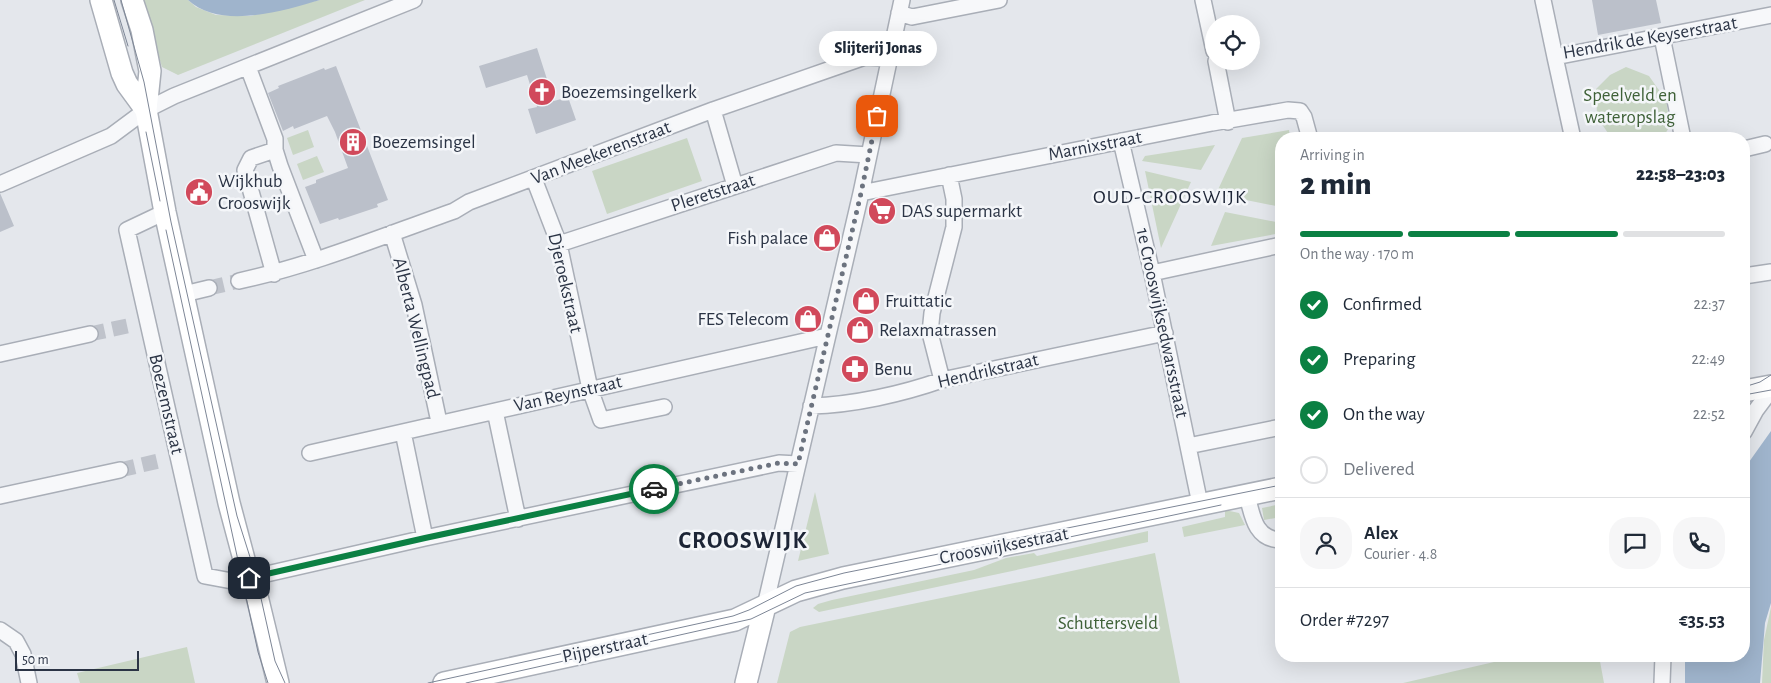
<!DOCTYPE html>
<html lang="en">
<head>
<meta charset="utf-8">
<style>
	:root { --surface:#fff; --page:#f6f6f7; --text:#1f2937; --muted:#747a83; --line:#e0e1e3; --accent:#0b8043 }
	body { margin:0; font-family:"Alegreya Sans",sans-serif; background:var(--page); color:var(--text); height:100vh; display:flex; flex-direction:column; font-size:19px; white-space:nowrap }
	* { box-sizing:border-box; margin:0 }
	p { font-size:16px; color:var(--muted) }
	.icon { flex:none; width:28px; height:28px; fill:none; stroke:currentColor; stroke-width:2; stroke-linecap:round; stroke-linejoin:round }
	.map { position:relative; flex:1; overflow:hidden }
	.sheet { position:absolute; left:1275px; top:132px; width:475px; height:530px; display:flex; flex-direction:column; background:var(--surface); border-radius:20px; box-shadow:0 5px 20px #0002 }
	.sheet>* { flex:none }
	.tools { position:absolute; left:1205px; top:15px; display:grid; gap:10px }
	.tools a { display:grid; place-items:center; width:55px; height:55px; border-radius:50%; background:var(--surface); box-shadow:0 5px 20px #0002; font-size:25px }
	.scale { position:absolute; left:15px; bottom:12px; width:124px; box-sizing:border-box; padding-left:5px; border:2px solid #2b3445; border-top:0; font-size:14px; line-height:18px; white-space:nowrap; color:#2b3445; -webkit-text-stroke:4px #f4f6f9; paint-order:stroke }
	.pin { position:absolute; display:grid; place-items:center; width:42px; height:42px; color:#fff; margin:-21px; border-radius:10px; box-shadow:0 2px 8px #0006 }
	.courier { position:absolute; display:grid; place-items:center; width:50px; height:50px; margin:-25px; border:4px solid #0b8043; border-radius:50%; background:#fff; color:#222; box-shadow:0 1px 6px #0007 }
	.bubble { position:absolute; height:35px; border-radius:18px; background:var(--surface); box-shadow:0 5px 20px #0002; font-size:16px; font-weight:800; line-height:35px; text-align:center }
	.summary em { font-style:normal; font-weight:800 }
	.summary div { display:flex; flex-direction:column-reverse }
	.summary { display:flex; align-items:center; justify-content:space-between; height:85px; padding:0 25px }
	h1 { font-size:32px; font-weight:800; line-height:38px }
	.bar { display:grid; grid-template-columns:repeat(4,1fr); gap:8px 5px; align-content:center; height:60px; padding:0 25px }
	.bar i { height:6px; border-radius:4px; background:var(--line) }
	.bar .selected { background:var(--accent) }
	.bar p { grid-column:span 4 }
	.line { display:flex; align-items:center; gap:12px; padding:0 25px; border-top:1px solid var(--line) }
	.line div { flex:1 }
	.round { display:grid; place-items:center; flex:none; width:52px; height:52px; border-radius:20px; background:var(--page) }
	ol { padding:0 25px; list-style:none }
	li { display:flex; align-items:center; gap:15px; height:55px }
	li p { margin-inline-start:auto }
	li .icon { padding:5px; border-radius:50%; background:var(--accent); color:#fff; stroke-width:4 }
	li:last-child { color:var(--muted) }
	li i { width:28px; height:28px; border:2px solid var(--line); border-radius:50% }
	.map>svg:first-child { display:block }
	.green { fill:#c9d6c5 }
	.water { fill:#9fb4cc }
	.building { fill:#bbc0ca }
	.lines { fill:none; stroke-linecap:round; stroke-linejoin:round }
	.street-tunnel { stroke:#bfc3cb; stroke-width:15; stroke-dasharray:15 8; stroke-linecap:butt }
	.street-casing { stroke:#a9aeb7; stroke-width:18 }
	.secondary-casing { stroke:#a9aeb7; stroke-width:24 }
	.street { stroke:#f7f8fa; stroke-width:15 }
	.secondary { stroke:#fff; stroke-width:21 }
	.tram { stroke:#7d8696; stroke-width:1 }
	.done { stroke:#6c737f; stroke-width:5; stroke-dasharray:0 9 }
	.route { stroke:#0b8043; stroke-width:6 }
	.labels { text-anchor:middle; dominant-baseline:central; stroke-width:5; stroke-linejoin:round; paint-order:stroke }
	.street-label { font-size:19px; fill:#2b3445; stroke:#f4f6f9 }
	.poi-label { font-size:19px; fill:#2b3445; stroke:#f4f6f9; text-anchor:start }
	.park-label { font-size:19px; fill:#3f6138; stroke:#f4f6f9 }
	.neighbourhood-label { font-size:20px; letter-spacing:1px; fill:#1d2536; stroke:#f4f6f9 }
	.district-label { font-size:24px; font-weight:bold; letter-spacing:1px; fill:#1d2536; stroke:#f4f6f9 }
</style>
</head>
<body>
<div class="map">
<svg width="1771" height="683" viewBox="0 0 1771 683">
	<rect width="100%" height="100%" fill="#e4e7ec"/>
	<path class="green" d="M 141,0 L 188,0 L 196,7 L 216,15 L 250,16 L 320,0 L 365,0 L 178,75 L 162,67 Z
		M 1626,67 L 1649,76 L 1666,100 L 1670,126 L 1662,139 L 1612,139 L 1597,117 L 1596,89 L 1610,75 Z
		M 308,130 L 314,147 L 293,155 L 287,138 Z
		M 1289,130 L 1290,139 L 1281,139 L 1281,207 L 1216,194 L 1242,138 Z
		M 687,138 L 702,181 L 607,214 L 592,171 Z
		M 1215,145 L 1201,170 L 1142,161 L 1145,156 Z
		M 317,156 L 324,172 L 303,180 L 297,164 Z
		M 1145,171 L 1191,182 L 1161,248 Z
		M 1225,212 L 1281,223 L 1281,233 L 1211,246 Z
		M 815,492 L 829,554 L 798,561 Z
		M 1281,504 L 1281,517 L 1264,520 L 1262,508 Z
		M 1225,510 L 1239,513 L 1245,525 L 1184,537 L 1182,527 L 1225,517 Z
		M 1148,531 L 1148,542 L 819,612 L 813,608 L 818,604 L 832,600 L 974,570 L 1006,558 L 1034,553 L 1037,556 Z
		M 1155,553 L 1180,683 L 777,683 L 790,632 L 800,627 L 1039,578 Z
		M 1771,607 L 1771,683 L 1762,683 L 1764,640 Z
		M 187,647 L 195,683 L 80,683 L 77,673 Z
		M 1520,656 L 1599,656 L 1604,683 L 1403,683 Z"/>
	<path class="water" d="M 188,0 L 320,0 C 283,11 220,30 188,0 Z
		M 1771,431 L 1771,603 L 1765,623 L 1760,683 L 1685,683 L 1685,656 L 1744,656 L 1744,469 Z"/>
	<path class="building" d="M 1592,0 L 1656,0 L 1661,23 L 1598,35 Z
		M 537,48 L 554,101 L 568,97 L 576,120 L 536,134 L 528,109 L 537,107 L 527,75 L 486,88 L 479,66 Z
		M 336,66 L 388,200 L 377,204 L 378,207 L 339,220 L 338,218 L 320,224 L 305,187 L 316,183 L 316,180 L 348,168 L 335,132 L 327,116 L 294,129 L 293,126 L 283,131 L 268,93 L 279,88 L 278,86 L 314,72 L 324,68 L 325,70 Z
		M 0,193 L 14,226 L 0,232 Z"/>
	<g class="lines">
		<path class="street-tunnel" d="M 209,288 L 239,281
			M 90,334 L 132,325
			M 120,470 L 163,460"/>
		<defs>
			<path id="street" d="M 1203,0 L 1214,51
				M 1543,0 L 1555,57 L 1771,15
				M 899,13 L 912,17 L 999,0
				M 1662,37 L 1683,139
				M 1555,57 L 1573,139
				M 1216,61 L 1228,122
				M 248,67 L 275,139 L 275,150 L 280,166 L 316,260
				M 713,110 L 735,186
				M 1121,141 L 1152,273 L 1200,504
				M 1744,149 L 1765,144
				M 534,179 L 559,244 L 590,389 L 601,420 L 664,407
				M 0,184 L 111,136 L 146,110 L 174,96 L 414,0
				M 861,193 L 1212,123 L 1288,110 L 1300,111 L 1304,117 L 1310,139
				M 165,212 L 127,230 L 205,576 L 232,581 L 249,578 L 425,538 L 779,463 L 798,464
				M 392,233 L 414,305 L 439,422
				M 559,244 L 836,153 L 869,155
				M 1152,273 L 1281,245
				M 274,274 L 245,170 L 251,158 L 275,150
				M 1744,276 L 1771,272
				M 239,281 C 313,265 383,236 454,211 L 469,202 L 713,110 L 865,57 L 889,58
				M 184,294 L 209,288
				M 0,354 L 90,334
				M 942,380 L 930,333 L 932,313 L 954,227 L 954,199 L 949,175
				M 811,406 C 853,405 902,394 942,380 L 1165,333
				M 495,411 L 518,519
				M 403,432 L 425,538
				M 1744,432 L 1756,410 L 1771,390
				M 1188,446 L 1281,427
				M 310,453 L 827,336
				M 1247,495 C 1252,515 1255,540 1281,540
				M 0,496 L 120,470
				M 765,606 L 861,193 L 902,0
				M 0,630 L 16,641 L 23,654 L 29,683
				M 1662,683 L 1663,656"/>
			<path id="secondary" d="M 101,0 L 122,73 L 127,84 L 146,110
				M 132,0 L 142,30 L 150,71 L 146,110 L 165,212 L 229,503 L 249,578 L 256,592 L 278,683
				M 1744,391 L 1771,386
				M 444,683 L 735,620 L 796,591 L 843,578 L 1281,488
				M 746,683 L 765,606"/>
		</defs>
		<use href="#street" class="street-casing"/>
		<use href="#secondary" class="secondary-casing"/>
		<use href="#street" class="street"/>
		<use href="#secondary" class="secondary"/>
		<path class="tram" d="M 114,0 L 128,46
			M 121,0 L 144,82 L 171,222 L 237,516 L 256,576 L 275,661 L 285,683
			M 146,132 L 160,201
			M 166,230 L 258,652 L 268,683
			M 1744,387 L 1760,382 L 1771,375
			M 1744,395 L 1771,390
			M 428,683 L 733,616 L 749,610 L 796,586 L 844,573 L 1281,485
			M 466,683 L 751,619 L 805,593 L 1221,505"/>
	</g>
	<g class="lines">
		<path class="done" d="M 654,489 L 779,463 L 798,464 L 861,193 L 877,116"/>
		<path class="route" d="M 249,578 L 425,538 L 654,489"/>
	</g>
	<defs>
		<symbol id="church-disc" viewBox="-11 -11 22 22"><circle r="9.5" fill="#d1495b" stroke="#f4f6f9"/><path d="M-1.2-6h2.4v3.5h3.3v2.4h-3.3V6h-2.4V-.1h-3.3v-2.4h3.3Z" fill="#fff"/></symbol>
		<symbol id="building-disc" viewBox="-11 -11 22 22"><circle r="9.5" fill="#d1495b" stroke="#f4f6f9"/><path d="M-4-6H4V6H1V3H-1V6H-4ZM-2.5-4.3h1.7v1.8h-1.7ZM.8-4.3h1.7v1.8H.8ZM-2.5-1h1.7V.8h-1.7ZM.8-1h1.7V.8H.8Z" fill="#fff"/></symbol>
		<symbol id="civic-disc" viewBox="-11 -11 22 22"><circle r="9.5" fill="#d1495b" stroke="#f4f6f9"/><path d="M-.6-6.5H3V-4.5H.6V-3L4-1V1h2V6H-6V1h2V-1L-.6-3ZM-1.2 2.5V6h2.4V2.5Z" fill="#fff"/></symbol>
		<symbol id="supermarket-disc" viewBox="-11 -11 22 22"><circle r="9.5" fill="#d1495b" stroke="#f4f6f9"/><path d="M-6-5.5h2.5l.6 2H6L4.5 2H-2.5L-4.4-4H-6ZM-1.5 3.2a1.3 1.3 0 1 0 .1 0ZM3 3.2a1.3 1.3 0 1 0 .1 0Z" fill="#fff"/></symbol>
		<symbol id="shop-disc" viewBox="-11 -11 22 22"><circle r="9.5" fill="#d1495b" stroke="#f4f6f9"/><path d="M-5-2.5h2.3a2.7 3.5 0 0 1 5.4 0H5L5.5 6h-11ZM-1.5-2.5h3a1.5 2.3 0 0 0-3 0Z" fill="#fff"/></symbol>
		<symbol id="pharmacy-disc" viewBox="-11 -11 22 22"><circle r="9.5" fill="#d1495b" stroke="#f4f6f9"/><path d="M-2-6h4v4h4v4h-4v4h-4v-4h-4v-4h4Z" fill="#fff"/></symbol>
	</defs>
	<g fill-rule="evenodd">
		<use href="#church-disc" x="526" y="76" width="32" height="32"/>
		<use href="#building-disc" x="337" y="126" width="32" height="32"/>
		<use href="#civic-disc" x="183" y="176" width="32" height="32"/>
		<use href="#supermarket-disc" x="866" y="195" width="32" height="32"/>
		<use href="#shop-disc" x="811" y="222" width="32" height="32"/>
		<use href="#shop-disc" x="850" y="285" width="32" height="32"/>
		<use href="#shop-disc" x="792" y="303" width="32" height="32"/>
		<use href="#shop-disc" x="844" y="314" width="32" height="32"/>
		<use href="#pharmacy-disc" x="839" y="353" width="32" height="32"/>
	</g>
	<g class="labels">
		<g class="street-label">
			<text transform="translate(1650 38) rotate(-10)">Hendrik de Keyserstraat</text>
			<text transform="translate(1095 146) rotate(-11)">Marnixstraat</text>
			<text transform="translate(601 153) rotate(-21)">Van Meekerenstraat</text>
			<text transform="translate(713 193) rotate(-18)">Pleretstraat</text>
			<text transform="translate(565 283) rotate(77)">Djeroekstraat</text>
			<text transform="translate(1162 323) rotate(78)">1e Crooswijksedwarsstraat</text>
			<text transform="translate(416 328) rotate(76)">Alberta Wellingpad</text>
			<text transform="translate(988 371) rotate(-13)">Hendrikstraat</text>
			<text transform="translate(568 394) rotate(-13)">Van Reynstraat</text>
			<text transform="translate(166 404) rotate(77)">Boezemstraat</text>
			<text transform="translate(1004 546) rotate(-11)">Crooswijksestraat</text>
			<text transform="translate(605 648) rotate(-12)">Pijperstraat</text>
		</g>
		<g class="poi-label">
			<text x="561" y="92">Boezemsingelkerk</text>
			<text x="372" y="142">Boezemsingel</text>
			<text x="218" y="181">Wijkhub<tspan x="218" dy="22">Crooswijk</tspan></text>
			<text x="901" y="211">DAS supermarkt</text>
			<text x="808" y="238" text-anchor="end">Fish palace</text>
			<text x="885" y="301">Fruittatic</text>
			<text x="789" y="319" text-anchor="end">FES Telecom</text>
			<text x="879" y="330">Relaxmatrassen</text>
			<text x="874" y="369">Benu</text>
		</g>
		<g class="park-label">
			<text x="1630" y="95">Speelveld en<tspan x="1630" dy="22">wateropslag</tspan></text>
			<text x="1108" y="623">Schuttersveld</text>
		</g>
		<g class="neighbourhood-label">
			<text x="1170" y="197">OUD-CROOSWIJK</text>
		</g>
		<g class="district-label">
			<text x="743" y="541">CROOSWIJK</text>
		</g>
	</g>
</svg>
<div class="tools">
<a><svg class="icon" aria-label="locate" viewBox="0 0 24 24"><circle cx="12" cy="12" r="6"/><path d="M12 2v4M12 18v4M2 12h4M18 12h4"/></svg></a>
</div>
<div class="scale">50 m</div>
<div class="pin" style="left:877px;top:116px;background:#ea580c"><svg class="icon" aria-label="bag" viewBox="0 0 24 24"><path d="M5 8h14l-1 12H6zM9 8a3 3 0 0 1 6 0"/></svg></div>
<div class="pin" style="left:249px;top:578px;background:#1f2937"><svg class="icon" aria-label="home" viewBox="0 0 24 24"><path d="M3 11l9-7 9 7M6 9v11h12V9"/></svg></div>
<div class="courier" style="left:654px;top:489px"><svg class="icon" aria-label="car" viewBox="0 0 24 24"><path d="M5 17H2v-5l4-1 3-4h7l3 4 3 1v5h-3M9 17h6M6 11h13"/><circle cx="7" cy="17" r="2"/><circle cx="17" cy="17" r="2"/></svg></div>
<div class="bubble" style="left:819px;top:31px;width:118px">Slijterij Jonas</div>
<section class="sheet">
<div class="summary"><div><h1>2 min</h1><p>Arriving in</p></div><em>22:58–23:03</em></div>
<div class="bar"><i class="selected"></i><i class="selected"></i><i class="selected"></i><i></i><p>On the way · 170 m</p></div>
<ol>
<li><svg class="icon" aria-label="check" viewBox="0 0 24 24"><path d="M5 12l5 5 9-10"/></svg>Confirmed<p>22:37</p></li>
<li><svg class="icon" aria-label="check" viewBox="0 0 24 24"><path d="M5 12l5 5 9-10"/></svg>Preparing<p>22:49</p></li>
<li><svg class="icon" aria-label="check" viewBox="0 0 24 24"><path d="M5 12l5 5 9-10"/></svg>On the way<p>22:52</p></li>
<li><i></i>Delivered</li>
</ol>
<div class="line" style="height:90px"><a class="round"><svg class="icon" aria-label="person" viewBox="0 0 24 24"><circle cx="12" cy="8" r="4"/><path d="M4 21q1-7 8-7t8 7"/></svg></a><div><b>Alex</b><p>Courier · 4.8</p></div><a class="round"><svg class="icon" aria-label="chat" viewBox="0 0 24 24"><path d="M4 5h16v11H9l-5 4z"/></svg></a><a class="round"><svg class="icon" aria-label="phone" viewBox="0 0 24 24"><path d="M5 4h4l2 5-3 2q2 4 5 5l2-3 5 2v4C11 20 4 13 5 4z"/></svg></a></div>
<div class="line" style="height:65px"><div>Order #7297</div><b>€35.53</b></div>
</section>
</div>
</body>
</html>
